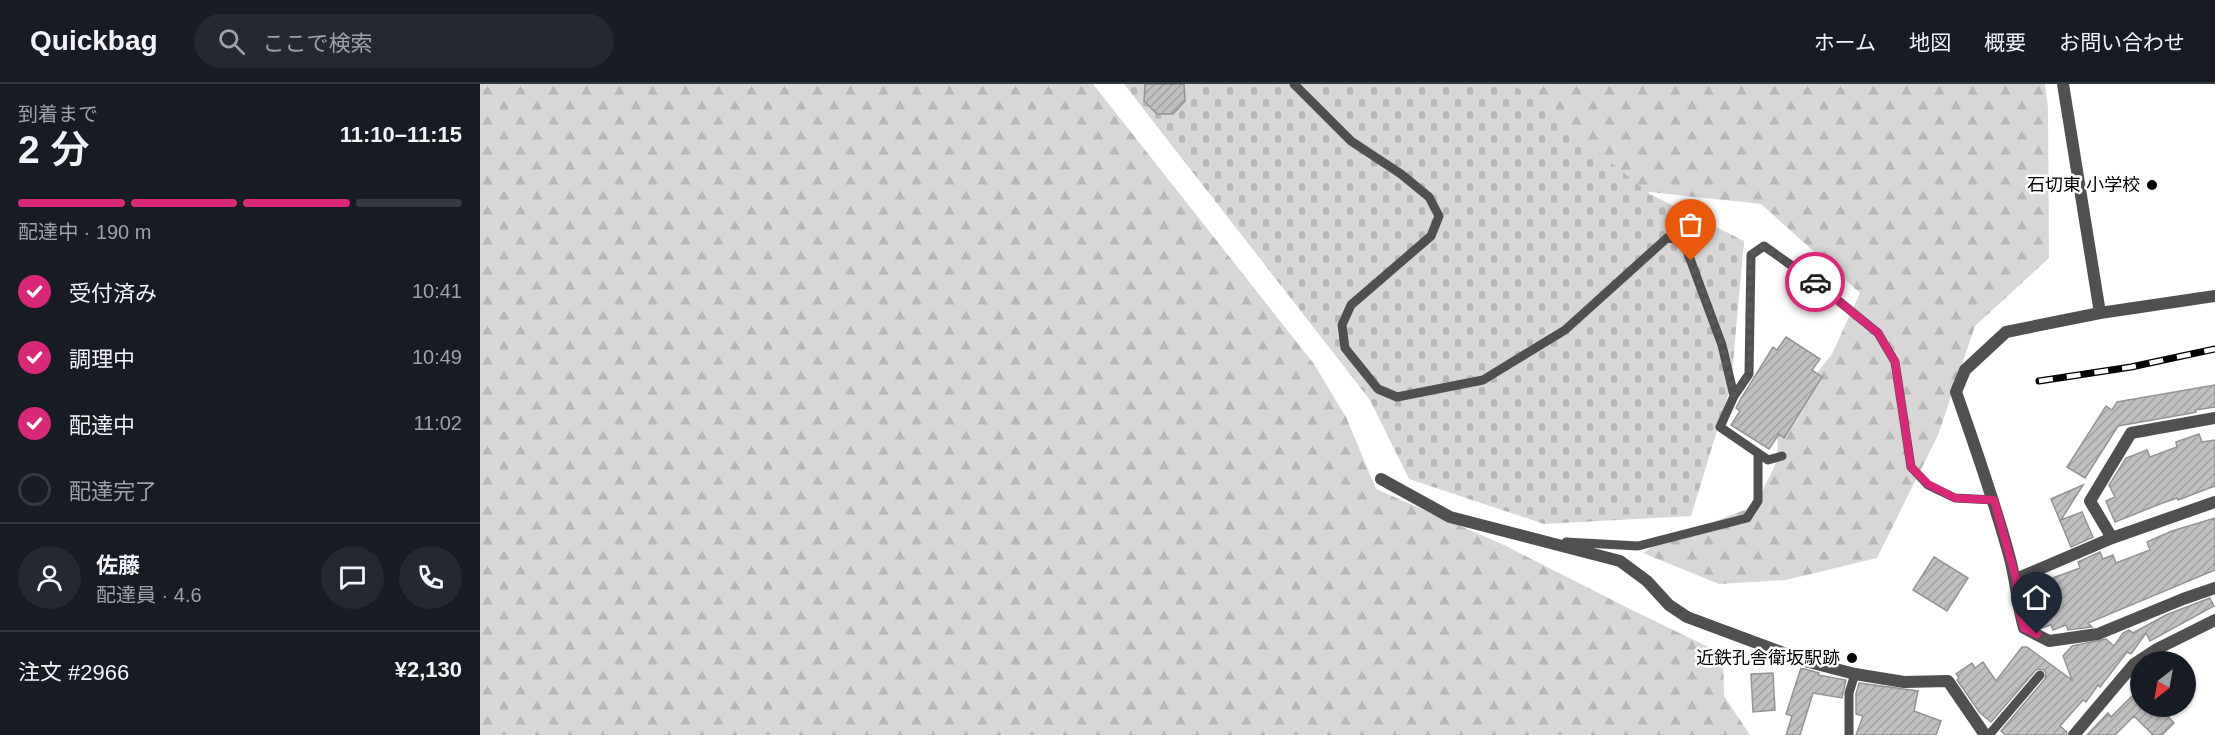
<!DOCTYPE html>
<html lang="ja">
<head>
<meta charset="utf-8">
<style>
	:root { --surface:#171b24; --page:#242831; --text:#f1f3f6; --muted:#9ea1a6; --line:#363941; --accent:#db2777 }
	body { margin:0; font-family:Helvetica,"Noto Sans JP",sans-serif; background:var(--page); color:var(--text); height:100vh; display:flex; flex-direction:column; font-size:22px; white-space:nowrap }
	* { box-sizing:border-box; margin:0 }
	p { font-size:20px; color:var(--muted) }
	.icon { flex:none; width:33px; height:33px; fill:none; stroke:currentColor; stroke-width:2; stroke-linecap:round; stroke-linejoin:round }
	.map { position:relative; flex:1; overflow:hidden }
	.side { display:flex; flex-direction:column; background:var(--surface); width:480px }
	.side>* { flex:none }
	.needle { width:39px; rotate:211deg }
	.controls { position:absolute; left:1650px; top:567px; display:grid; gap:12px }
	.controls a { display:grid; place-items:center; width:66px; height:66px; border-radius:50%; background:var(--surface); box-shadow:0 2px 4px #0004; font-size:30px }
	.pin { position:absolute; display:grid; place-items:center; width:51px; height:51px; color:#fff; margin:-62px -26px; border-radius:50% 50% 50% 0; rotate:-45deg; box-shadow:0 0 6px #0007 }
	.pin .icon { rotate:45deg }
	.courier { position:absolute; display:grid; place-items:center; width:60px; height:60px; margin:-30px; border:4px solid #db2777; border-radius:50%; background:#fff; color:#222; box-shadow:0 2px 8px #0007 }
	.head em { font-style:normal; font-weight:600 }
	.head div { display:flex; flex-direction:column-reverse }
	.head { display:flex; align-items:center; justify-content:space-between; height:102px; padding:0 18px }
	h1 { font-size:39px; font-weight:600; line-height:45px }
	.bar { display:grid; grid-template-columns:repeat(4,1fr); gap:9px 6px; align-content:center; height:72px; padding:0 18px }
	.bar i { height:8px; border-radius:4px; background:var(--line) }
	.bar .current { background:var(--accent) }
	.bar p { grid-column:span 4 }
	.line { display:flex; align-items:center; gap:15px; padding:0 18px; border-top:2px solid var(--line) }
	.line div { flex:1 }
	.round { display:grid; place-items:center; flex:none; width:63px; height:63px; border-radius:32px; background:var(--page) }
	ol { padding:0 18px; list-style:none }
	li { display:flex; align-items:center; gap:18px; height:66px }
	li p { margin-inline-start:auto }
	li .icon { padding:6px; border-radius:50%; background:var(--accent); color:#fff; stroke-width:4 }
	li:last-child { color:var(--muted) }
	li i { width:33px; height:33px; border:3px solid var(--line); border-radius:50% }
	header { display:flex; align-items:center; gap:36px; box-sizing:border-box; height:84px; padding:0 30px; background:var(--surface); border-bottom:2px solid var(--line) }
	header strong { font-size:28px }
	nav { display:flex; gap:33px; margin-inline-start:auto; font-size:21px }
	.search { width:420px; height:54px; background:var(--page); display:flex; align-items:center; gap:15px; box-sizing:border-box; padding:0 21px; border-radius:33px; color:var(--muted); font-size:22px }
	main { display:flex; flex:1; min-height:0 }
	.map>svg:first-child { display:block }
	.forest { fill:url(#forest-firs) }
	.cemetery { fill:url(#cemetery-stones) }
	.building { fill:url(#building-hatch); stroke:#949494; stroke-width:1.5 }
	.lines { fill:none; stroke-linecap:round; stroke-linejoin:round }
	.lane { stroke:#505050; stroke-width:9 }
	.street { stroke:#505050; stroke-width:12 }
	.rail-casing { stroke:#000; stroke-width:7 }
	.rail { stroke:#fff; stroke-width:4.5; stroke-dasharray:14; stroke-linecap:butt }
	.done { stroke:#595959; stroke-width:6; stroke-dasharray:0 10.8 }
	.route { stroke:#db2777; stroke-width:8 }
	.poi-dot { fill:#000; stroke:#fff; stroke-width:2 }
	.labels { text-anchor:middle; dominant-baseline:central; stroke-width:5; stroke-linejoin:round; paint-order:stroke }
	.poi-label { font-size:18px; fill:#000; stroke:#fff; text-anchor:end }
</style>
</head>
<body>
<header>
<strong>Quickbag</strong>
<div class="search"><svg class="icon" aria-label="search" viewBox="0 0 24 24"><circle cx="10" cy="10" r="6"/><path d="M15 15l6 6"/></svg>ここで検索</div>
<nav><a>ホーム</a><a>地図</a><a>概要</a><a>お問い合わせ</a></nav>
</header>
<main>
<section class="side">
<div class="head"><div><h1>2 分</h1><p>到着まで</p></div><em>11:10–11:15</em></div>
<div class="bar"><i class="current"></i><i class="current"></i><i class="current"></i><i></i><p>配達中 · 190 m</p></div>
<ol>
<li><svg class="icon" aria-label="check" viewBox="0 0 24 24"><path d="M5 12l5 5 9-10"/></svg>受付済み<p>10:41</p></li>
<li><svg class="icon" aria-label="check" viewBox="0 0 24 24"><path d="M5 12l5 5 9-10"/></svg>調理中<p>10:49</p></li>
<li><svg class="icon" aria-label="check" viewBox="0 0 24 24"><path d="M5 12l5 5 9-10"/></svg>配達中<p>11:02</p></li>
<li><i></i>配達完了</li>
</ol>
<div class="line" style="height:108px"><a class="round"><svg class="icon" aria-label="person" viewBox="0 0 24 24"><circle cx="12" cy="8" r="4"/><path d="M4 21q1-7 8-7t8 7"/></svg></a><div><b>佐藤</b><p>配達員 · 4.6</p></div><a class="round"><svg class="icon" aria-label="chat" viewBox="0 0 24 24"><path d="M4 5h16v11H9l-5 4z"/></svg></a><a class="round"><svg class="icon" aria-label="phone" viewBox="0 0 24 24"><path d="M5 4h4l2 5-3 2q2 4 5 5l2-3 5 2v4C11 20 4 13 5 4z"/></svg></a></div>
<div class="line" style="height:78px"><div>注文 #2966</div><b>¥2,130</b></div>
</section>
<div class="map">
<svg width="1735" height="651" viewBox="0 0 1735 651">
	<defs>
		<pattern id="forest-firs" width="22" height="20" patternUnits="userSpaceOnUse" patternTransform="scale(1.5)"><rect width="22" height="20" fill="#d7d7d7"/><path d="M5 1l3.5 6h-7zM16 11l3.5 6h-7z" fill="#b7b7b7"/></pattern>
		<pattern id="cemetery-stones" width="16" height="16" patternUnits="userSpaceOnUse" patternTransform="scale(1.5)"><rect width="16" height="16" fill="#d7d7d7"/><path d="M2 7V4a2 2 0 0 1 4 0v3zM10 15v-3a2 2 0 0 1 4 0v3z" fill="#b7b7b7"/></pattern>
		<pattern id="building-hatch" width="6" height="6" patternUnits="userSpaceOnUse" patternTransform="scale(1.5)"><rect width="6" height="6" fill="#c0c0c0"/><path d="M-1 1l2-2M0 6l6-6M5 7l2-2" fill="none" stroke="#a3a3a3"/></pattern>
	</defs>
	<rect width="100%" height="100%" fill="#fff"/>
	<path class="forest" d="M 0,0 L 613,0 L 834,280 L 866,333 L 896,405 L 1024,461 L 1154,527 L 1243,570 L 1244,612 L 1270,651 L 0,651 Z
		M 1024,0 L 1565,0 L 1568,24 L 1569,174 L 1495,242 L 1458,351 L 1397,474 L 1306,496 L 1239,500 L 1163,469 L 1178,459 L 1275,422 L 1298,375 L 1297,339 L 1352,270 L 1380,209 L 1281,120 L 1160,107 Z"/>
	<path class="cemetery" d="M 644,0 L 1033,0 L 1170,110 L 1264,157 L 1251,301 L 1211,432 L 1064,440 L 929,395 L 890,316 Z"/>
	<path class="building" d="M 665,0 L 704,0 L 705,17 L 693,30 L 677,30 L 664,17 Z
		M 1306,253 L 1340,275 L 1332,286 L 1342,293 L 1304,354 L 1299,350 L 1289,365 L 1251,341 L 1260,327 L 1256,324 L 1260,316 L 1293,263 L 1297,266 Z
		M 1735,301 L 1735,323 L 1715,326 L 1716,328 L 1712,329 L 1638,342 L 1605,394 L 1587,383 L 1626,322 L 1632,326 L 1637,318 Z
		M 1719,350 L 1722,358 L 1735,356 L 1735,402 L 1698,416 L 1697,414 L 1680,420 L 1635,438 L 1626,417 L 1635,413 L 1629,401 L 1646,374 L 1667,366 L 1670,373 L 1697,363 L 1696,358 Z
		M 1603,401 L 1581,436 L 1602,428 L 1613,453 L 1591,463 L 1571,415 Z
		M 1735,434 L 1735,486 L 1608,539 L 1612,543 L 1588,546 L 1586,541 L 1573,546 L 1571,541 L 1562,544 L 1557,542 L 1552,528 L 1549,529 L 1545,511 L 1561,505 L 1559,499 L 1600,484 L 1598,478 L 1620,468 L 1623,475 L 1633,471 L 1636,479 L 1670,466 L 1667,458 L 1692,447 Z
		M 1454,473 L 1488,494 L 1467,527 L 1433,506 Z
		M 1730,514 L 1734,522 L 1670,557 L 1666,549 L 1651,570 L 1647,568 L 1620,603 L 1618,601 L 1606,618 L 1603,616 L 1580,642 L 1587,648 L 1586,651 L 1525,651 L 1521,647 L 1565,595 L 1566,589 L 1564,586 L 1558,585 L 1555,587 L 1511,638 L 1500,629 L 1477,596 L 1479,594 L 1476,590 L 1492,579 L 1495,584 L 1503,578 L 1516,597 L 1542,563 L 1547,563 L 1592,596 L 1583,572 L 1592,562 L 1626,555 L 1634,562 L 1643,549 L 1649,546 L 1653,549 L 1686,531 Z
		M 1321,584 L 1339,589 L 1338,591 L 1366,596 L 1362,614 L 1333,609 L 1320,651 L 1306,651 L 1312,632 L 1306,630 Z
		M 1293,589 L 1295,626 L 1273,628 L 1271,590 Z
		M 1379,599 L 1438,607 L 1434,627 L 1461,637 L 1456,651 L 1376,651 L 1383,632 L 1376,630 L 1376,610 Z
		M 1660,604 L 1660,622 L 1678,622 L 1694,639 L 1682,651 L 1673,651 L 1654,632 L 1635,651 L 1607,651 L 1628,629 L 1631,633 Z"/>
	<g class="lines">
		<path class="lane" d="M 814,0 L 871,57 L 921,90 L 949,113 L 959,132 L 951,152 L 871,221 L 862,241 L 865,264 L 898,305 L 917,313 L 1003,296 L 1085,246 L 1187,154 L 1203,156 L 1242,261 L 1254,312
			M 1302,372 L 1288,376 L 1240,343 L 1254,312 L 1269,290 L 1271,171 L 1284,162 L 1339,201 L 1398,249 L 1415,278 L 1431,383 L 1448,401 L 1475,414 L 1514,416
			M 1086,458 L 1158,462 L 1267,434 L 1278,417 L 1278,369
			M 1369,651 L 1369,609 L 1375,590
			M 1509,651 L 1560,591"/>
		<path class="street" d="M 1583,0 L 1620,229
			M 1735,212 L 1620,229 L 1526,248 L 1485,286 L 1476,308 C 1495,362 1514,416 1529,471 C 1536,495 1537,520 1544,544 L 1569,557 L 1618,550 L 1703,515 L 1735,504
			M 901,395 L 970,433 L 1140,477 L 1167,497 L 1189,521 L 1207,533 L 1325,577 L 1375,590 L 1424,598 L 1468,597 L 1505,651
			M 1632,454 L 1610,417 L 1651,349 L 1735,334
			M 1536,495 L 1632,454 L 1735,418
			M 1594,651 L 1654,580 L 1677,565 L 1735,536"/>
		<defs>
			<path id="rail" d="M 1559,297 L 1651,283 L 1735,265"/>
		</defs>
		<use href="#rail" class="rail-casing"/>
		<use href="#rail" class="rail"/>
	</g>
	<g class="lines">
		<path class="done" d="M 1211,177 L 1242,261 L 1254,312 L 1269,290 L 1270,171 L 1284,162 L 1335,198"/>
		<path class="route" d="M 1335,198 L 1398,249 L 1415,278 L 1431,383 L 1448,400 L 1475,414 L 1514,416 L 1536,495 L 1538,524 L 1544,544 L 1557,550"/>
	</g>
	<g class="poi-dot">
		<circle cx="1672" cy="101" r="6"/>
		<circle cx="1372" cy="574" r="6"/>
	</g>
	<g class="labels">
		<g class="poi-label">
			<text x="1660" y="101">石切東 小学校</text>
			<text x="1360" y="574">近鉄孔舎衛坂駅跡</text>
		</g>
	</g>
</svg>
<div class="controls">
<a><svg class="needle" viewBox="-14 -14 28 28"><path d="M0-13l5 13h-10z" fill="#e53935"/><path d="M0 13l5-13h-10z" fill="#9ea1a6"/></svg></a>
</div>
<div class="pin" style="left:1211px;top:177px;background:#ea580c"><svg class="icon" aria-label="bag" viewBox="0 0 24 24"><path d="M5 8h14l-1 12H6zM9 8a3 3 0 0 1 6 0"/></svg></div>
<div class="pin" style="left:1557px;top:550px;background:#1f2937"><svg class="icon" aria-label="home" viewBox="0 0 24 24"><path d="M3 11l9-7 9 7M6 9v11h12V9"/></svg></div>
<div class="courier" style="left:1335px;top:198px"><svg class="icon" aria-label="car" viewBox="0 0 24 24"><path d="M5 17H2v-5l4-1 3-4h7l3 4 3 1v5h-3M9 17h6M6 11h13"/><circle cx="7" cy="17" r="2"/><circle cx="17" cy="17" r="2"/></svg></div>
</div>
</main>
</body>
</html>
